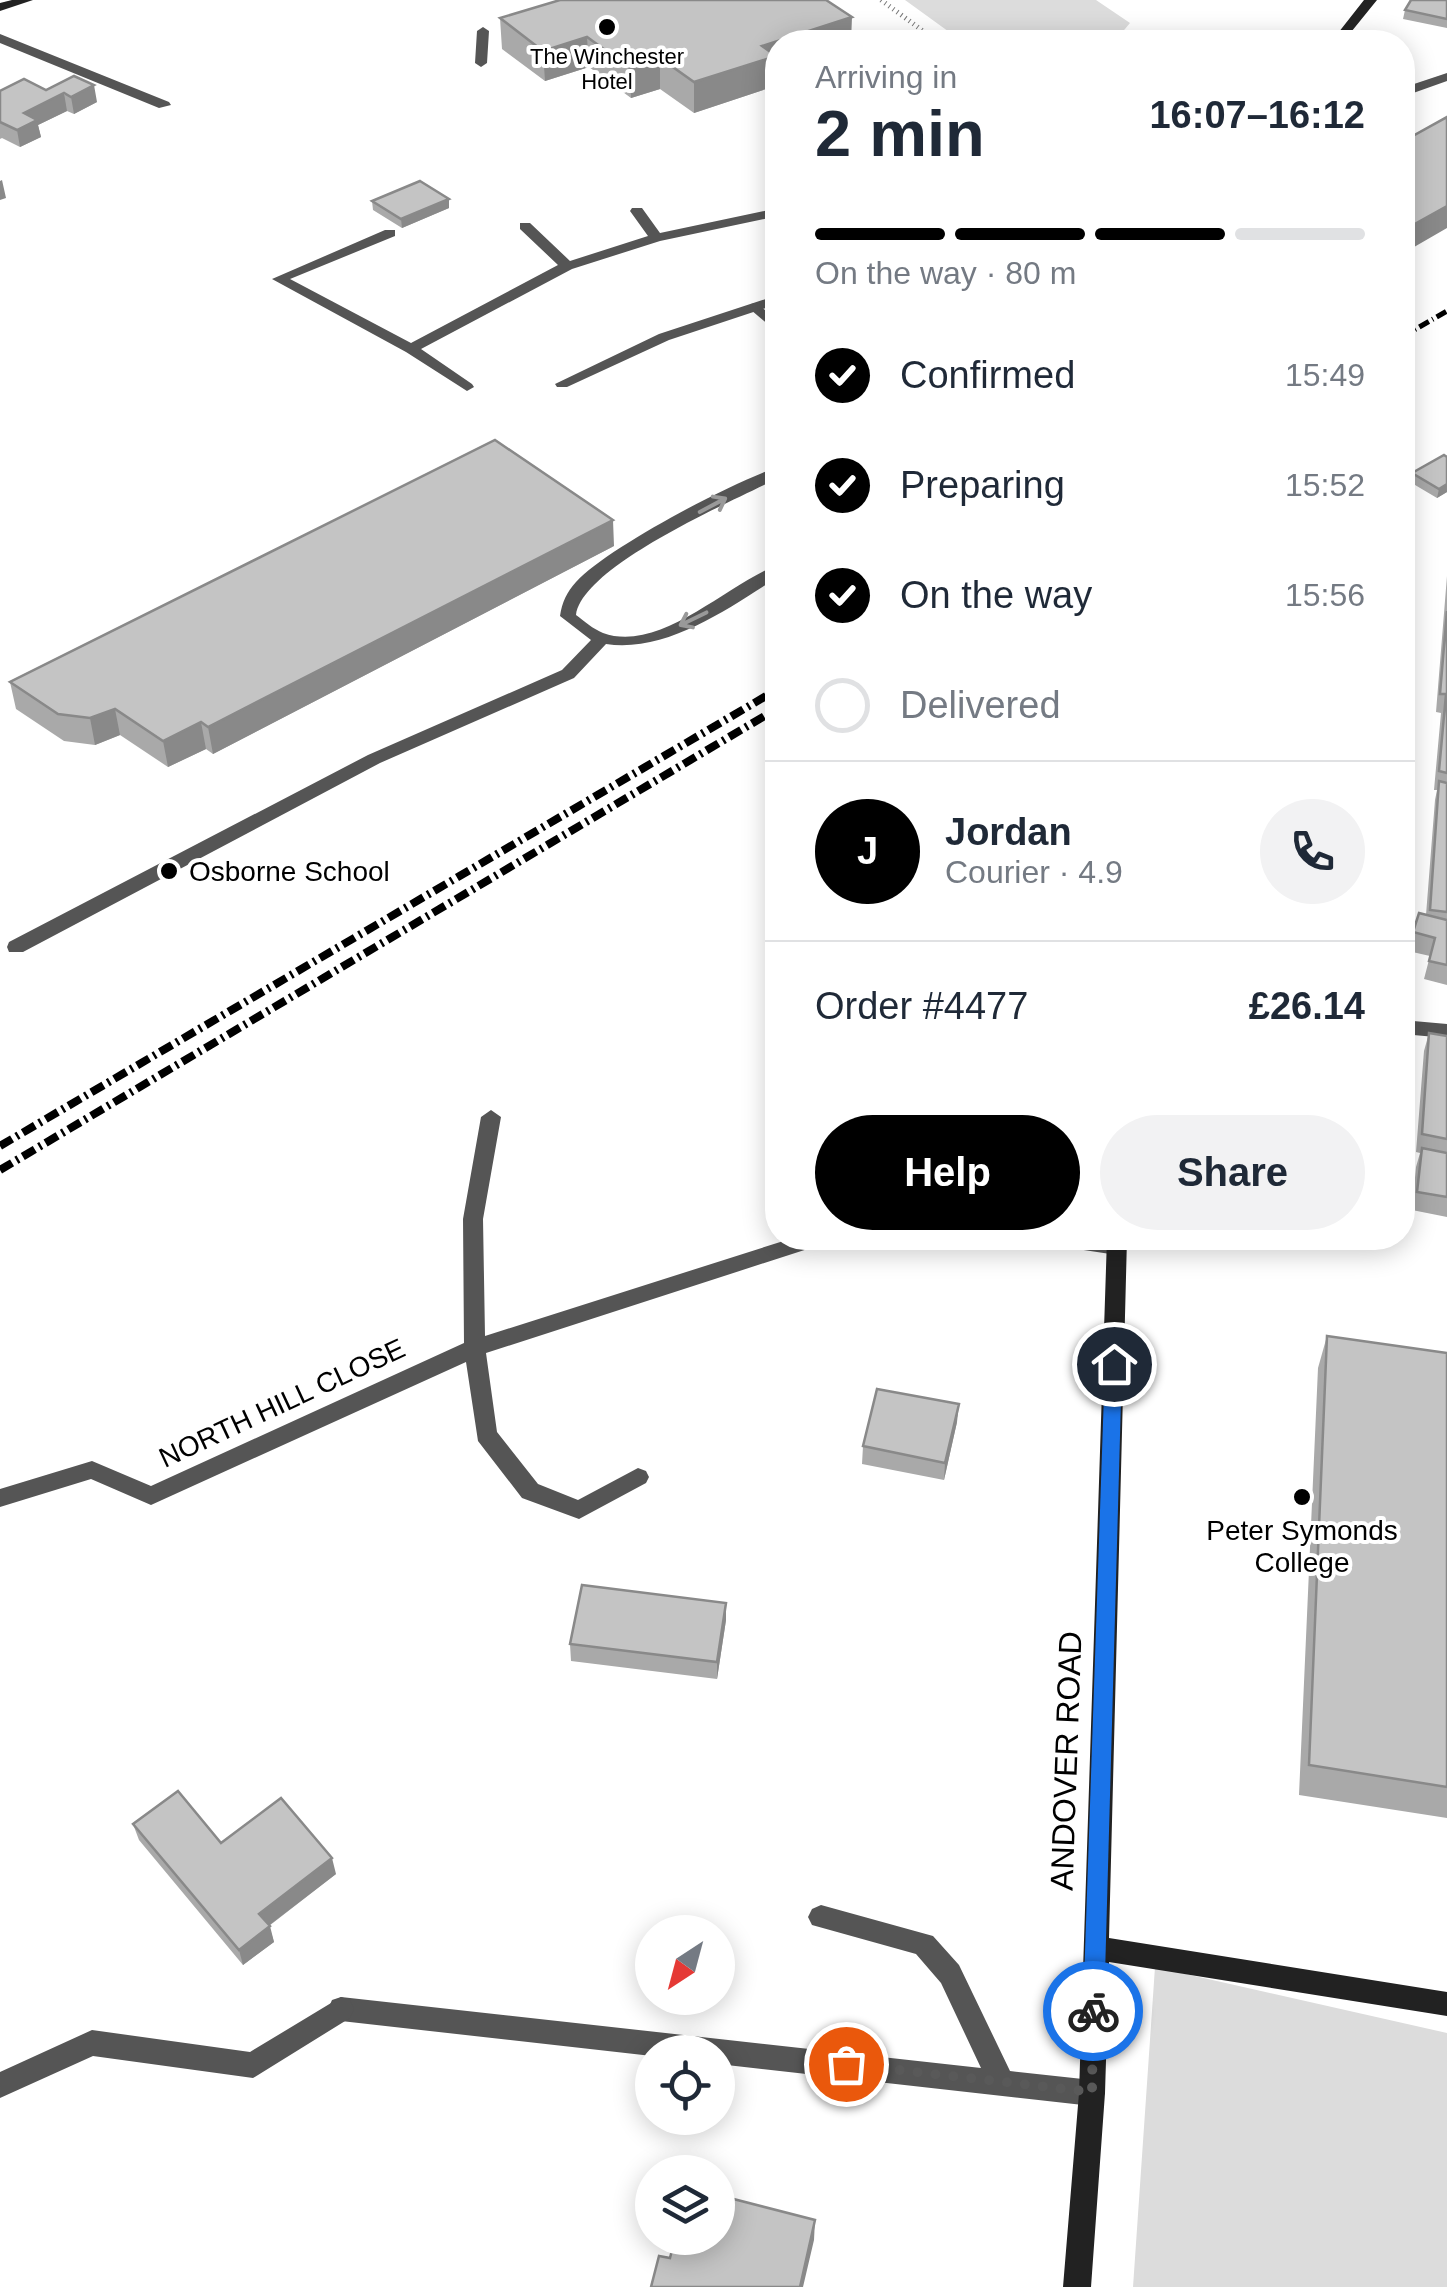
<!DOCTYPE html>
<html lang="en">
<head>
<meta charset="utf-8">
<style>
	:root { --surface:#fff; --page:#f2f2f3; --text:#1f2937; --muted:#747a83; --line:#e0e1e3; --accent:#000 }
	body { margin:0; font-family:Helvetica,sans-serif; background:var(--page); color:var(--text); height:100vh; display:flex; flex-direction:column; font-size:38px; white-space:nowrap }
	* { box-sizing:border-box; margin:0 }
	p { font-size:32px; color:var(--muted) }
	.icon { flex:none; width:55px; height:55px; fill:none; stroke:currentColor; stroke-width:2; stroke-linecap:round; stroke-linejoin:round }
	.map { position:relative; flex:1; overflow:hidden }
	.panel { position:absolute; left:765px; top:30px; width:650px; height:1220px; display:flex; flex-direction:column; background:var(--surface); border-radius:40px; box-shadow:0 5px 25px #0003 }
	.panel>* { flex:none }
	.needle { width:65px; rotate:216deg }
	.controls { position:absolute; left:635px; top:1915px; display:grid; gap:20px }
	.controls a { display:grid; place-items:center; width:100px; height:100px; border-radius:50%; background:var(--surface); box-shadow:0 5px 25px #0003; font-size:50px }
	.pin { position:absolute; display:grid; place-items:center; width:85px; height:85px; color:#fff; margin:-42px; border:5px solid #fff; border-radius:50%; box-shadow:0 2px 10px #0007 }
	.courier { position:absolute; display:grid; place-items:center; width:100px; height:100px; margin:-50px; border:8px solid #1a73e8; border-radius:50%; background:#fff; color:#222; box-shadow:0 2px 12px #0007 }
	.summary em { font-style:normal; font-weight:700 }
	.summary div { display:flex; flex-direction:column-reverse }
	.summary { display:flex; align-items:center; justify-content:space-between; height:170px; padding:0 50px }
	h1 { font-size:65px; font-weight:700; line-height:75px }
	.bar { display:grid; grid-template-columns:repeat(4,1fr); gap:15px 10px; align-content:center; height:120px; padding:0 50px }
	.bar i { height:12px; border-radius:8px; background:var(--line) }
	.bar .selected { background:var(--accent) }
	.bar p { grid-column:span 4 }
	.line { display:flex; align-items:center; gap:25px; padding:0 50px; border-top:2px solid var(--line) }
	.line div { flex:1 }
	.round { display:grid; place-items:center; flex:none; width:105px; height:105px; border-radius:52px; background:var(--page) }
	ol { padding:0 50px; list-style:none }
	li { display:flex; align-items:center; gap:30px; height:110px }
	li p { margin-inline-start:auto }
	li .icon { padding:10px; border-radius:50%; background:var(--accent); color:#fff; stroke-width:4 }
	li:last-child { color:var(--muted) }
	li i { width:55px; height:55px; border:5px solid var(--line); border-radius:50% }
	.action { display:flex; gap:20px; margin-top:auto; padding:20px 50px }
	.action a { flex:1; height:115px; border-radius:60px; background:var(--accent); color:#fff; font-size:40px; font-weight:700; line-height:115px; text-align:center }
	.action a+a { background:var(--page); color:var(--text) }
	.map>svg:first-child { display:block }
	.green { fill:#dcdcdc }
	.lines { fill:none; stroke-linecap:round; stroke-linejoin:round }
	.path { stroke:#777; stroke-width:5; stroke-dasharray:1 4; stroke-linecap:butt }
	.lane { fill:#555; fill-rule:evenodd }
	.street { fill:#555; fill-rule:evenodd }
	.secondary { fill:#222; fill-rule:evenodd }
	.rail-far1 { stroke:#000; stroke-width:5; stroke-dasharray:11 4 1 4; stroke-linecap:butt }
	.rail { stroke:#000; stroke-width:8; stroke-dasharray:14 5 2.5 5; stroke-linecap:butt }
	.wall { fill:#a9a9a9 }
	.shaded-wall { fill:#898989 }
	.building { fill:#c4c4c4; stroke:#898989; stroke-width:2.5 }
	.oneway { stroke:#999 }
	.route { fill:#1a73e8 }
	.done { stroke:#595959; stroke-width:10; stroke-dasharray:0 18 }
	.poi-dot { fill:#000; stroke:#fff; stroke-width:4 }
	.labels { text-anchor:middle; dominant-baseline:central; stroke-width:8; stroke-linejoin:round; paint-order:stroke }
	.far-poi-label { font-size:22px; fill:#000; stroke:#fff }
	.poi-label { font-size:28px; fill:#000; stroke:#fff; text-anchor:start }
	.street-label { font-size:28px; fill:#000; stroke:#fff }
	.near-street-label { font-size:32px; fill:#000; stroke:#fff }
</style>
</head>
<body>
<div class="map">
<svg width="1447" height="2287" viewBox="0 0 1447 2287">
	<rect width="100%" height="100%" fill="#fff"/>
	<path class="green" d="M 905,0 L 1096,0 L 1130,23 L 1114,42 L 963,42 Z
		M 1155,1967 L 1447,2033 L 1447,2287 L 1133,2287 Z"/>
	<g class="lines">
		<path class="path" d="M 881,0 L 938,42"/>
		<path class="lane" d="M 483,27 L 489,31 L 487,63 L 481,67 L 475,63 L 477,31 Z
			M 0,34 L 169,102 L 171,105 L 159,108 L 0,43 Z
			M 1447,73 L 1447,81 L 1402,97 L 1402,88 Z
			M 756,303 L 778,320 L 778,333 L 751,310 L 751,304 Z
			M 778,467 L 778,478 C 733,501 583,565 576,615 C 584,621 593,629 603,633 C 660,654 728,583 778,565 L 778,577 C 729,608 667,653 606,644 L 574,678 L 380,763 L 23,952 L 9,952 L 7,947 L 9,942 L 368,755 L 562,670 L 591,640 L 560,616 C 562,602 567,592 576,582 C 607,548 732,482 778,467 Z
			M 821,1905 L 933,1936 L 959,1965 L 1010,2071 L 1092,2080 L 1101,2084 L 1105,2093 L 1101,2102 L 1092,2106 L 718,2064 L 718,2052 L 652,2052 L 652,2056 L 341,2021 L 332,2018 L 328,2009 L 332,2000 L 341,1997 L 981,2068 L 941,1983 L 916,1954 L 812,1925 L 808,1917 L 812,1909 Z"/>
		<path class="street" d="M 632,208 L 642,208 L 660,233 L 778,208 L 778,216 L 660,241 L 572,269 L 421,349 L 472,384 L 474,387 L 467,391 L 406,352 L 272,279 L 385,230 L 395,230 L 395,236 L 290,279 L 411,343 L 558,265 L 520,229 L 520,223 L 530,223 L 570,261 L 648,236 L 630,211 Z
			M 778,295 L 778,304 L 669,340 L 567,387 L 557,387 L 555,384 L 659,334 Z
			M 1402,1020 L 1447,1024 L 1447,1038 L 1402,1034 Z
			M 491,1110 L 501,1117 L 483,1219 L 485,1336 L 793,1238 L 826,1238 L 823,1244 L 486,1353 L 497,1432 L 538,1484 L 578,1500 L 638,1468 L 646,1471 L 649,1477 L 646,1483 L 579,1519 L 522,1498 L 478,1441 L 466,1362 L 151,1505 L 91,1479 L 0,1507 L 0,1489 L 92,1461 L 151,1486 L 464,1343 L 463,1219 L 481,1117 Z
			M 1047,1238 L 1107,1238 L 1124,1241 L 1127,1247 L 1124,1253 L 1117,1255 L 1057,1246 L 1050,1244 Z
			M 341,1997 L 350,2000 L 354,2009 L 350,2018 L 253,2078 L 93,2056 L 0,2098 L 0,2072 L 92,2030 L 250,2052 Z"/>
		<path class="secondary" d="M 12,0 L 33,0 L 0,11 L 0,3 Z
			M 1364,0 L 1377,0 L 1343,42 L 1331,42 Z
			M 1107,1238 L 1127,1238 L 1109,1938 L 1447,1992 L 1447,2016 L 1109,1962 L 1105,2093 L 1091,2287 L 1063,2287 L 1079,2093 Z"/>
		<path class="rail-far1" d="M 1402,337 L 1447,311"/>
		<path class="rail" d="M 0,1146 L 778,689
			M 0,1170 L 778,708"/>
	</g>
	<path class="wall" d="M 1447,0 L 1447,28 L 1403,19 L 1405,10 Z
		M 500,18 L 775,72 L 775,86 L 694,113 L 660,89 L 631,98 L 589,67 L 545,81 L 502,49 Z
		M 46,90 L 97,102 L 74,114 L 67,111 L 38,125 L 41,137 L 20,147 L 2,138 L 0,139 L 0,91 Z
		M 449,199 L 449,208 L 402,228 L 373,210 L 372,201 Z
		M 1447,457 L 1447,492 L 1437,498 L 1410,482 L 1412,473 Z
		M 614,546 L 213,754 L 206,749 L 168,767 L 120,735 L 95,745 L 64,741 L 16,709 L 10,682 Z
		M 1447,576 L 1447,985 L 1424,979 L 1430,956 L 1408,951 L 1419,913 L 1426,915 L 1435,800 L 1437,790 L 1434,790 L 1441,713 L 1436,712 Z
		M 1429,1033 L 1447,1036 L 1447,1217 L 1412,1210 L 1416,1167 L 1420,1153 L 1416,1152 L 1424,1051 Z
		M 1327,1336 L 1447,1353 L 1447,1818 L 1299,1795 L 1318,1368 Z
		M 957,1422 L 944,1480 L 862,1464 L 863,1446 Z
		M 726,1603 L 726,1620 L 717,1679 L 571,1661 L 570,1644 Z
		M 133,1824 L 221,1843 L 336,1874 L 269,1926 L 274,1942 L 243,1965 L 139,1840 Z"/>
	<path class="shaded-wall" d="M 852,17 L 851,42 L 778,42 L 778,72 L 775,72 L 775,86 L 694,113 L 694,82 L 762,46 Z
		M 587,37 L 589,67 L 545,81 L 543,51 Z
		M 660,58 L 660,89 L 631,98 L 630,68 Z
		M 94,85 L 97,102 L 74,114 L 71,97 Z
		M 64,93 L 67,111 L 38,125 L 41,137 L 20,147 L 17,130 L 24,113 Z
		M 2,180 L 6,198 L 0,200 L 0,181 Z
		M 449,199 L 449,208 L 402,228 L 401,219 Z
		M 1447,206 L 1447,228 L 1402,254 L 1402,231 Z
		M 1447,484 L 1447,492 L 1437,498 L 1439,489 Z
		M 613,520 L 614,546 L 213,754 L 208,727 Z
		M 115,709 L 120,735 L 95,745 L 90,718 Z
		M 201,722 L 206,749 L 168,767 L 163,741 Z
		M 959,1404 L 957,1422 L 944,1480 L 945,1463 Z
		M 726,1603 L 726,1620 L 717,1679 L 717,1662 Z
		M 332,1858 L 336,1874 L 263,1930 L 259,1914 Z
		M 270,1926 L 274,1942 L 243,1965 L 239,1950 Z
		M 815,2220 L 814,2240 L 803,2287 L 800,2287 Z"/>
	<path class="building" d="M 560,0 L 826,0 L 852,17 L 762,46 L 776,56 L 694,82 L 660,58 L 630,68 L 587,37 L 543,51 L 500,18 Z
		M 1411,0 L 1447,0 L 1447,19 L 1405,10 Z
		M 895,34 L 908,42 L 870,42 Z
		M 74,76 L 94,85 L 71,97 L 64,93 L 24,113 L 37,120 L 17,130 L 0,122 L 0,91 L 24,79 L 46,90 Z
		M 1447,117 L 1447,206 L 1402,231 L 1402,142 Z
		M 420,181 L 449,199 L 401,219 L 372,201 Z
		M 495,440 L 613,520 L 208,727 L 201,722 L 163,741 L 115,709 L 90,718 L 58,714 L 10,682 Z
		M 1444,455 L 1447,457 L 1447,484 L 1439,489 L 1412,473 Z
		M 1447,611 L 1447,773 L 1439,771 L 1446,694 L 1440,694 Z
		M 1439,781 L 1447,783 L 1447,912 L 1430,910 Z
		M 1419,913 L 1447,920 L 1447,965 L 1429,961 L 1435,938 L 1413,932 Z
		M 1429,1033 L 1447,1036 L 1447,1139 L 1422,1134 Z
		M 1422,1148 L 1447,1153 L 1447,1197 L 1417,1192 Z
		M 1327,1336 L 1447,1353 L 1447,1787 L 1309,1765 Z
		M 877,1389 L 959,1404 L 945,1463 L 863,1446 Z
		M 582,1585 L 726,1603 L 717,1662 L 570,1644 Z
		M 178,1791 L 221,1843 L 281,1798 L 332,1858 L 259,1914 L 270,1926 L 239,1950 L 133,1824 Z
		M 718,2195 L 815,2220 L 800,2287 L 651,2287 L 659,2256 L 670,2258 L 675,2238 L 718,2238 Z"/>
	<defs><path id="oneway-shaft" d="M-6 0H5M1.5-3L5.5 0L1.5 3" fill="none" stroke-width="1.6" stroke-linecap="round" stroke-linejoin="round" transform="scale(2.5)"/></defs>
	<g class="oneway">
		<use href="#oneway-shaft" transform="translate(713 505) rotate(-28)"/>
		<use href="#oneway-shaft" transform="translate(693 619) rotate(154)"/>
	</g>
	<path class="route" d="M 1114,1357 L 1122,1364 L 1104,2011 L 1093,2021 L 1083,2011 L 1105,1364 Z"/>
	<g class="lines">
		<path class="done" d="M 846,2064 L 1092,2092 L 1093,2011"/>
	</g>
	<g class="poi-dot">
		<circle cx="607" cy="27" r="10"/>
		<circle cx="169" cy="871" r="10"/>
		<circle cx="1302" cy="1497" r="10"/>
	</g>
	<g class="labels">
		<g class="far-poi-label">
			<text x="607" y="56">The Winchester<tspan x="607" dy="25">Hotel</tspan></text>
		</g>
		<g class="poi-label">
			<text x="189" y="871">Osborne School</text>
			<text x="1302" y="1530" text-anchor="middle">Peter Symonds<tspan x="1302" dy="32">College</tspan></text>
		</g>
		<g class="street-label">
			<text transform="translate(282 1403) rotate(-25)">NORTH HILL CLOSE</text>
		</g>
		<g class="near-street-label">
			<text transform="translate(1066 1761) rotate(-88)">ANDOVER ROAD</text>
		</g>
	</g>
</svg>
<div class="controls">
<a><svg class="needle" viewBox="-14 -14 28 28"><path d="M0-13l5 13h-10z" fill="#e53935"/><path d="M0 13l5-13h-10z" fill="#747a83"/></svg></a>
<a><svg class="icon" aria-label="locate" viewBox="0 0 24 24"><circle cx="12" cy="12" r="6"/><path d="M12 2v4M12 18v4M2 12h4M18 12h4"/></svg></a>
<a><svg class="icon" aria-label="layers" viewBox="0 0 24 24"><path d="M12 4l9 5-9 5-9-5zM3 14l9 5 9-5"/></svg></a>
</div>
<div class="pin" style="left:846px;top:2064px;background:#ea580c"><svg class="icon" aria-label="bag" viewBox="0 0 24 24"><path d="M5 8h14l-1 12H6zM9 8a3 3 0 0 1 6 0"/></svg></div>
<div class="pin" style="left:1114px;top:1364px;background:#1f2937"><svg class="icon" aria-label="home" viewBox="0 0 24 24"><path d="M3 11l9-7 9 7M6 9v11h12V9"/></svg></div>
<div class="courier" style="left:1093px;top:2011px"><svg class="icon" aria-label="bike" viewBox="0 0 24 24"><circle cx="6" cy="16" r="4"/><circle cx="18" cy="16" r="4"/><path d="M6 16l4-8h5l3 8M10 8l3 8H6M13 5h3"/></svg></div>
<section class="panel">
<div class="summary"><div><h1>2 min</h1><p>Arriving in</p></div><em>16:07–16:12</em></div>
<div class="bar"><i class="selected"></i><i class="selected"></i><i class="selected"></i><i></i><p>On the way · 80 m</p></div>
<ol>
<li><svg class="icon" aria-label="check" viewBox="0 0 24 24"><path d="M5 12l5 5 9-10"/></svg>Confirmed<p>15:49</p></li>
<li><svg class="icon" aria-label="check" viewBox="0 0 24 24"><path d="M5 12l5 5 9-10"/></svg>Preparing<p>15:52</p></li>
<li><svg class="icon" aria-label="check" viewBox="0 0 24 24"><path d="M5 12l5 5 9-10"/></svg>On the way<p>15:56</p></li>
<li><i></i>Delivered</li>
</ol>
<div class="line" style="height:180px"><b class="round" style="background:var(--accent);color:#fff">J</b><div><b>Jordan</b><p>Courier · 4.9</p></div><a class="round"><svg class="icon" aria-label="phone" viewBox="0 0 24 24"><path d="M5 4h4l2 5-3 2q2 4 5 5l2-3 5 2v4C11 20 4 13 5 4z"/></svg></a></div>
<div class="line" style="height:130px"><div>Order #4477</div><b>£26.14</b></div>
<div class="action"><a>Help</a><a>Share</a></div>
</section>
</div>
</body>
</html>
